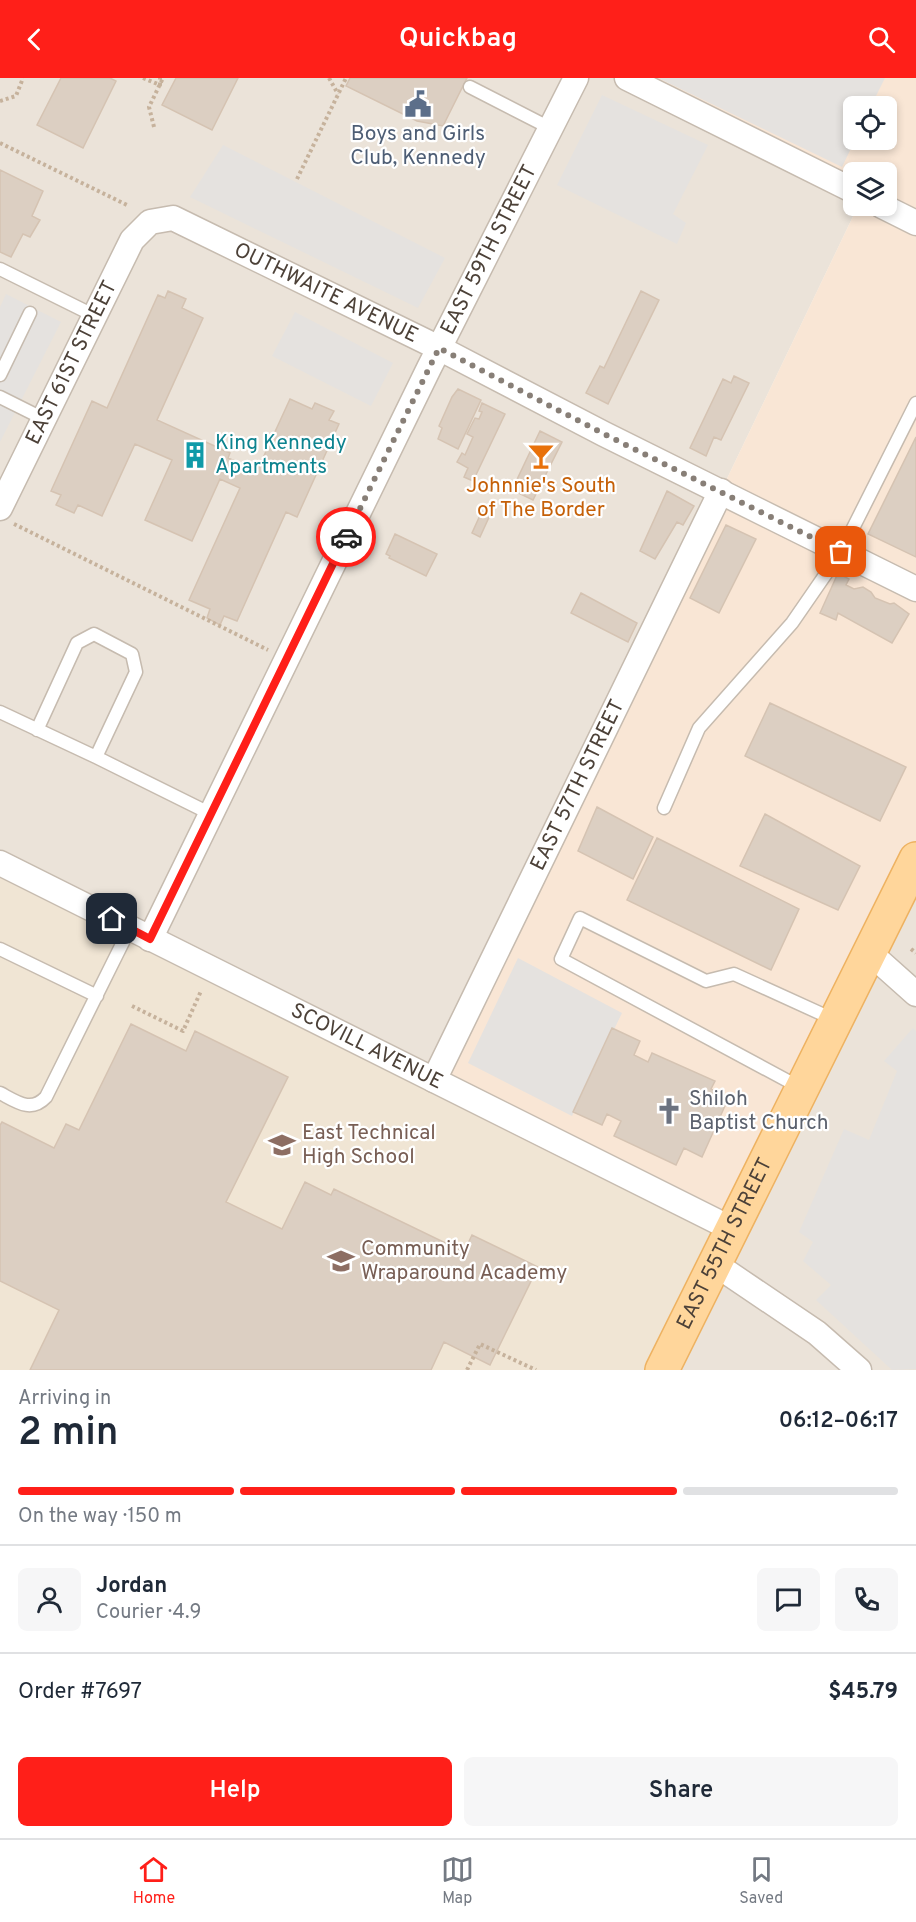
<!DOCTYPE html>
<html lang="en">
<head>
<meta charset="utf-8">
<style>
	:root { --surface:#fff; --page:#f6f6f7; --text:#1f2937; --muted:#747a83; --line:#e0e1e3; --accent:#ff1f19 }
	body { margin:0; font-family:Overpass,sans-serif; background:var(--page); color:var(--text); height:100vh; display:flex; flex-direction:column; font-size:22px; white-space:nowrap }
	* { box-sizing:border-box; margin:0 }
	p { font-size:20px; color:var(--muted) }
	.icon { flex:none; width:33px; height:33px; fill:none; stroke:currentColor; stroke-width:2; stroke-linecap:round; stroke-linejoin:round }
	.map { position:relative; height:1292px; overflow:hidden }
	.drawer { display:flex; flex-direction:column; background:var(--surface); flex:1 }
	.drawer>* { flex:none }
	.buttons { position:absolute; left:843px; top:18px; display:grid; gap:12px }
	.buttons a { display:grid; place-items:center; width:54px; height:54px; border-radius:9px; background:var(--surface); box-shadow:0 3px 9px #0003; font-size:30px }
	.pin { position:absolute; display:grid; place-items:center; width:51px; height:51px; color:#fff; margin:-26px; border-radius:12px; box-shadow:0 3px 9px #0006 }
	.courier { position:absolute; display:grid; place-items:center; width:60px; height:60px; margin:-30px; border:4px solid #ff1f19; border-radius:50%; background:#fff; color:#222; box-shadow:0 2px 8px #0007 }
	.overview em { font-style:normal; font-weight:600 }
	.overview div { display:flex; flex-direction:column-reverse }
	.overview { display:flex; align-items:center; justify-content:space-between; height:102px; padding:0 18px }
	h1 { font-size:39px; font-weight:600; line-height:45px }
	.bar { display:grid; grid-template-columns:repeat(4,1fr); gap:9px 6px; align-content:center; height:72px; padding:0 18px }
	.bar i { height:8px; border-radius:4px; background:var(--line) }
	.bar .active { background:var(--accent) }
	.bar p { grid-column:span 4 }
	.line { display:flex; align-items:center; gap:15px; padding:0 18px; border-top:2px solid var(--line) }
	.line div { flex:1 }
	.round { display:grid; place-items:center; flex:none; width:63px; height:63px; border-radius:9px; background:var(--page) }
	.primary-button { display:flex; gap:12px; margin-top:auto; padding:12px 18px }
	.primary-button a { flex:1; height:69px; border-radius:9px; background:var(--accent); color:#fff; font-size:24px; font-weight:600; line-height:69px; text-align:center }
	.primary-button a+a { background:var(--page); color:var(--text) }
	header { display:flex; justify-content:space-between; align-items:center; height:78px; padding:0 18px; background:var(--accent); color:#fff; font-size:27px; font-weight:600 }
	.menu { display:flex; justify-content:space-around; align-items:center; height:84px; border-top:2px solid var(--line); background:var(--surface); font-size:16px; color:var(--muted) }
	.menu a { display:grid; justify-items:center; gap:3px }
	.menu .active { color:var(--accent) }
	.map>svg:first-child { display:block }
	.residential { fill:#ebe3d9 }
	.commercial { fill:#f9e6d5; fill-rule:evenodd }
	.education { fill:#f0e5d4 }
	.parking { fill:#e5e2df }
	.building { fill:#dccfc2; stroke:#d5c3b2; stroke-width:1.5 }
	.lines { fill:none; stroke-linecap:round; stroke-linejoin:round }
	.lane-casing { stroke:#c6bbaf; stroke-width:15 }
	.street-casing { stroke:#c6bbaf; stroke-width:27 }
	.primary-casing { stroke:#eeb261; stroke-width:36 }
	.path { stroke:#c6b29c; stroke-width:4; stroke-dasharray:3 3; stroke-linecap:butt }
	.lane { stroke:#fff; stroke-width:12 }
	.street { stroke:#fff; stroke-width:24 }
	.primary { stroke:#ffd69b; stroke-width:33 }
	.done { stroke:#887f77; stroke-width:6; stroke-dasharray:0 10.8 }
	.route { stroke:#ff1f19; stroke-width:8 }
	.labels { text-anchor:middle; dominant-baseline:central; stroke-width:4.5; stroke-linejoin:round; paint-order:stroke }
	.service-label { font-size:21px; fill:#4e5e75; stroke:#fff }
	.street-label { font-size:21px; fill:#4c4138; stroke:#fff }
	.culture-label { font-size:21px; fill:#0d838f; stroke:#fff; text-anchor:start }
	.food-label { font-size:21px; fill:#c56008; stroke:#fff }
	.worship-label { font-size:21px; fill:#5b616d; stroke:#fff; text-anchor:start }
	.education-label { font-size:21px; fill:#785e54; stroke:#fff; text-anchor:start }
</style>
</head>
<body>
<header><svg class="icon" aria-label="back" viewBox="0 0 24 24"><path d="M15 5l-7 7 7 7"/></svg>Quickbag<svg class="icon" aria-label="search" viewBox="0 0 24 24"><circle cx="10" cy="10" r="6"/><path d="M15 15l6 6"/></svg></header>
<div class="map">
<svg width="916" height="1292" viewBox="0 0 916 1292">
	<rect width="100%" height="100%" fill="#f6f2eb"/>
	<path class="residential" d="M 0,0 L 627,0 L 853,113 L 854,128 L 858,128 L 721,413 L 434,1002 L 0,785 Z
		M 916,781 L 916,1292 L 662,1292 Z"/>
	<path class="commercial" d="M 627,0 L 916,0 L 916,781 L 732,1151 L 434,1002 L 721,413 L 858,128 L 886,128 L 886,94 L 854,94 L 853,113 ZM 854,28 L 886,28 L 886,62 L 854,62 Z"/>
	<path class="education" d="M 0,784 L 732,1151 L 662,1292 L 0,1292 Z"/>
	<path class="parking" d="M 658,0 L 885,0 L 871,28 L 854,28 L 854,62 L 855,62 L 842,89 Z
		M 602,17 L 708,67 L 673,136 L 686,145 L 677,166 L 557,107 Z
		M 223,67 L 445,180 L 418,230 L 190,119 Z
		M 6,216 L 61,244 L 0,364 L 0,229 Z
		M 295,234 L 393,285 L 371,328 L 272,278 Z
		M 518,880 L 622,935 L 572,1038 L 468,985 Z
		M 913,950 L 916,953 L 916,1291 L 892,1292 L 816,1222 L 831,1207 L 803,1183 L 813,1164 L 799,1154 L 844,1051 L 869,1062 L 897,993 L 884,983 Z"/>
	<path class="building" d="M 61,0 L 110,0 L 116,3 L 83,70 L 37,47 Z
		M 176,0 L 238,0 L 212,52 L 162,27 Z
		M 350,0 L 467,0 L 443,48 L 417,43 L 346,8 Z
		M 0,92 L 43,113 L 32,138 L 40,142 L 30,159 L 23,156 L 11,179 L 0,174 Z
		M 168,213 L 186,221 L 182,230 L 203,240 L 157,342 L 230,375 L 228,380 L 257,393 L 290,321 L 312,331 L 315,325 L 334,333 L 329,342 L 339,346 L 297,439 L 286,434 L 237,543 L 224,538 L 220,547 L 207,540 L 210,531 L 189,522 L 240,410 L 220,401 L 192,463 L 145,442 L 172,382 L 135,366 L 102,438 L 78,427 L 74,435 L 56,427 L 61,417 L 51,413 L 92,323 L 107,330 L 158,217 L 165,220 Z
		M 641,213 L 659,222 L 608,326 L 586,315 L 600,288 L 604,290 Z
		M 734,298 L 749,305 L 721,362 L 714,359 L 706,378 L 690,370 L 723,301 L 731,305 Z
		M 458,311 L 481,322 L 458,371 L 438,361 L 442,350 L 439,348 L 452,319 Z
		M 482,325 L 505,336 L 473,403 L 464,399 L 468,390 L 457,384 L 462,375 L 465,377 L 473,359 L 467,356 L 475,340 L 479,341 L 482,334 L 479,333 Z
		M 540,353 L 562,364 L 533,422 L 512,412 Z
		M 916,359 L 916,479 L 868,456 Z
		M 667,413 L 694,428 L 683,447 L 677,444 L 655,481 L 640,473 Z
		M 482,433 L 490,437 L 480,459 L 472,455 Z
		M 726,447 L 756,461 L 719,535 L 690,520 Z
		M 395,456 L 437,476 L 426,498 L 389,480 L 390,478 L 386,476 Z
		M 838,495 L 849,501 L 846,507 L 854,511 L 863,509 L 871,514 L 875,520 L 890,526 L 894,525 L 909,536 L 892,565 L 838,535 L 836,542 L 820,535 Z
		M 581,515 L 637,545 L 628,564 L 571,535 Z
		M 770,625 L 906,689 L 880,743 L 745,678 Z
		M 597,729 L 653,759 L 633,801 L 578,773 Z
		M 765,736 L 860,788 L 838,832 L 740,788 Z
		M 657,760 L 799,831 L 771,892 L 627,822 Z
		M 131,946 L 186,973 L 195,953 L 288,999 L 226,1124 L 282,1151 L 305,1104 L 331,1117 L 334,1111 L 464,1174 L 472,1157 L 538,1189 L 490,1287 L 444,1264 L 431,1292 L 30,1292 L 59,1232 L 0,1203 L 0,1047 L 2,1044 L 54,1070 L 66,1046 L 79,1052 Z
		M 612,950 L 640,963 L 634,977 L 648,984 L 652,975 L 715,1003 L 711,1011 L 729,1019 L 702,1079 L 684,1070 L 676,1087 L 614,1058 L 621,1043 L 607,1036 L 602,1047 L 573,1034 Z"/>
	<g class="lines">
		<defs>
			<path id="lane" d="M 470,9 L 550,50
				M 0,191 L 95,238
				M 0,297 L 30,235
				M 0,319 L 44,341
				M 0,634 L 96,679 L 211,736
				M 37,652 L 77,565 L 94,556 L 132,576 L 136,594 L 96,679
				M 664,730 L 699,650 L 792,545 L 841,474 L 916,325
				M 0,871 L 97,918
				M 801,1010 L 561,881 L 580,840 L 706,903 L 734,896 L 835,942
				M 0,1015 C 17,1024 31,1035 46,1019 L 130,850"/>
			<g id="street">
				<path d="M 627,0 L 854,113"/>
				<path d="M 882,128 L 916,145"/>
				<path id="s1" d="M 0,430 L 132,162 L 150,144 L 173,140 L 439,270 L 604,356 L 916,511"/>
				<path id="s2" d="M 0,785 L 732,1151"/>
				<path id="s3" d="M 150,861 L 429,290 L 576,0"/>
				<path d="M 870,875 L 916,916"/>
				<path id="s4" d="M 434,1002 L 721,413"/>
				<path d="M 715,1186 L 817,1255 L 859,1292"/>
			</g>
			<g id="primary">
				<path id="s5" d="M 662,1292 L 916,781"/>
			</g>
		</defs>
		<use href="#lane" class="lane-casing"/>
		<use href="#street" class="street-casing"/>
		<use href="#primary" class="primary-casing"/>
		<path class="path" d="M 143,0 L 160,7 L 160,0
			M 329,0 L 338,16
			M 0,23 L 16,18 L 23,0
			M 154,49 L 149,29 L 163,0
			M 0,65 L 129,128
			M 297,101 L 346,0
			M 14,446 L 268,572
			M 911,871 L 916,875
			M 132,928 L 183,953 L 201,913
			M 467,1292 L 480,1266 L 536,1292"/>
		<use href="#lane" class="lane"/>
		<use href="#street" class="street"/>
		<use href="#primary" class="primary"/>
	</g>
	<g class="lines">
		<path class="done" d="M 346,459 L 439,270 L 604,356 L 841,474"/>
		<path class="route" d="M 112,841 L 150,861 L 346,459"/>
	</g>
	<defs>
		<symbol id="civic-bare" viewBox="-9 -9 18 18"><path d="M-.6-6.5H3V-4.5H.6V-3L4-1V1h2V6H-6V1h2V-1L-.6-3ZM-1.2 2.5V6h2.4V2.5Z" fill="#5c6f8a" stroke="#fff" stroke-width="2.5" paint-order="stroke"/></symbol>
		<symbol id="building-bare" viewBox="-9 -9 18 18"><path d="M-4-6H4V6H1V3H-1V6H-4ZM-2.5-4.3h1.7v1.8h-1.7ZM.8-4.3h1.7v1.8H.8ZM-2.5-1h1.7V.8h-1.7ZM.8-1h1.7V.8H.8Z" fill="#0f9aa8" stroke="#fff" stroke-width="2.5" paint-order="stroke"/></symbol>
		<symbol id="bar-bare" viewBox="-9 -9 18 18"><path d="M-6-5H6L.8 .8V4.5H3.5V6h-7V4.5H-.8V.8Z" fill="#e8710a" stroke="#fff" stroke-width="2.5" paint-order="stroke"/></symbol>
		<symbol id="church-bare" viewBox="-9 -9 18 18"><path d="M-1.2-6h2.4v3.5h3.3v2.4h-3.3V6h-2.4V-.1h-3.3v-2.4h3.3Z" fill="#6b7280" stroke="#fff" stroke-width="2.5" paint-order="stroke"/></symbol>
		<symbol id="university-bare" viewBox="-9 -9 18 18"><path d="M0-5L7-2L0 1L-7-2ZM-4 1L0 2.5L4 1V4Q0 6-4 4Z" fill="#8d6e63" stroke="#fff" stroke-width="2.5" paint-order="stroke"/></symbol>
		<symbol id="school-bare" viewBox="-9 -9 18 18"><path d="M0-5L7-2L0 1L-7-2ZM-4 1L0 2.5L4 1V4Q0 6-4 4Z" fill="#8d6e63" stroke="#fff" stroke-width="2.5" paint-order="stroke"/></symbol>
	</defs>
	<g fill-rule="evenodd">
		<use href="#civic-bare" x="399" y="7" width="38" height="38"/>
		<use href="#building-bare" x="176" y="358" width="38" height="38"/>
		<use href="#bar-bare" x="522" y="359" width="38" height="38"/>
		<use href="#church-bare" x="650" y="1014" width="38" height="38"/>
		<use href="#university-bare" x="263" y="1048" width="38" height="38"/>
		<use href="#school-bare" x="322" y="1164" width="38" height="38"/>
	</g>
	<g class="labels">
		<g class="service-label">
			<text x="418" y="56">Boys and Girls<tspan x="418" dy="24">Club, Kennedy</tspan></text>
		</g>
		<g class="street-label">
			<text stroke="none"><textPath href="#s3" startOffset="768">EAST 59TH STREET</textPath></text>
			<text stroke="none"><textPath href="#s1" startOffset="518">OUTHWAITE AVENUE</textPath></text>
			<text stroke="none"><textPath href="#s1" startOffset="162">EAST 61ST STREET</textPath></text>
			<text stroke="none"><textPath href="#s4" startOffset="328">EAST 57TH STREET</textPath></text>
			<text stroke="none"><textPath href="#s2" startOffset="410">SCOVILL AVENUE</textPath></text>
			<text stroke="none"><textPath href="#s5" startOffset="141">EAST 55TH STREET</textPath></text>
		</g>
		<g class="culture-label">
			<text x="215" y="365">King Kennedy<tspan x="215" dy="24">Apartments</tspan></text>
		</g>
		<g class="food-label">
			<text x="541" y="408">Johnnie's South<tspan x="541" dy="24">of The Border</tspan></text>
		</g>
		<g class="worship-label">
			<text x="689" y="1021">Shiloh<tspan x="689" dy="24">Baptist Church</tspan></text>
		</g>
		<g class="education-label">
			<text x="302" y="1055">East Technical<tspan x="302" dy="24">High School</tspan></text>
			<text x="361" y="1171">Community<tspan x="361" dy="24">Wraparound Academy</tspan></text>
		</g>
	</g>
</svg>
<div class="buttons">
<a><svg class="icon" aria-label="locate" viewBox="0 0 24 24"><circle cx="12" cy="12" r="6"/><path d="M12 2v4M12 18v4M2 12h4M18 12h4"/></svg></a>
<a><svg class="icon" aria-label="layers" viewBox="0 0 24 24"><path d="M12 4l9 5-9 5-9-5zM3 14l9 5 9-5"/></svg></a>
</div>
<div class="pin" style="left:841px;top:474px;background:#ea580c"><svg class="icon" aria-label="bag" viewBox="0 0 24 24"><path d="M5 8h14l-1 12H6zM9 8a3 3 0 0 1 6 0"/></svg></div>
<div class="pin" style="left:112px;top:841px;background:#1f2937"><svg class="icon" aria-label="home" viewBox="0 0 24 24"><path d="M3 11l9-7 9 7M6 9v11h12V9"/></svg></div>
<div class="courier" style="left:346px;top:459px"><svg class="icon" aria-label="car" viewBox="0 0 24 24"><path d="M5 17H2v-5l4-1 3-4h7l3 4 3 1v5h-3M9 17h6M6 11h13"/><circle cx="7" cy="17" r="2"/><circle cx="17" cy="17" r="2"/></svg></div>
</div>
<section class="drawer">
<div class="overview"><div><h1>2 min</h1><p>Arriving in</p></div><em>06:12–06:17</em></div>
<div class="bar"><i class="active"></i><i class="active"></i><i class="active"></i><i></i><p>On the way · 150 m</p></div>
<div class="line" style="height:108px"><a class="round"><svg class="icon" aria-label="person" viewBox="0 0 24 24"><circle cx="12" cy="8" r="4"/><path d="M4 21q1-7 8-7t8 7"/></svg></a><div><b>Jordan</b><p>Courier · 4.9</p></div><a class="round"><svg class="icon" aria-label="chat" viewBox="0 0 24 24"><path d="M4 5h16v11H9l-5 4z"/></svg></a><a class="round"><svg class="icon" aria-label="phone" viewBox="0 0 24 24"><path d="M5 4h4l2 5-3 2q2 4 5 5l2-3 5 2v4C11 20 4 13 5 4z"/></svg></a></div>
<div class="line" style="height:78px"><div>Order #7697</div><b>$45.79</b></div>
<div class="primary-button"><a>Help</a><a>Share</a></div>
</section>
<nav class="menu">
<a class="active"><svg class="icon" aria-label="home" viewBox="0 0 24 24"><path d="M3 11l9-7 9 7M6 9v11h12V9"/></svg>Home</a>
<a><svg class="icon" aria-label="map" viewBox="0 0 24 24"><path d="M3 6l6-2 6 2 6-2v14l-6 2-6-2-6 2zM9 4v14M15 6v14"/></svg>Map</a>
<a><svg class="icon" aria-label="saved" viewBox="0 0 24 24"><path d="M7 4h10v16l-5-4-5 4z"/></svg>Saved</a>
</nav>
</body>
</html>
